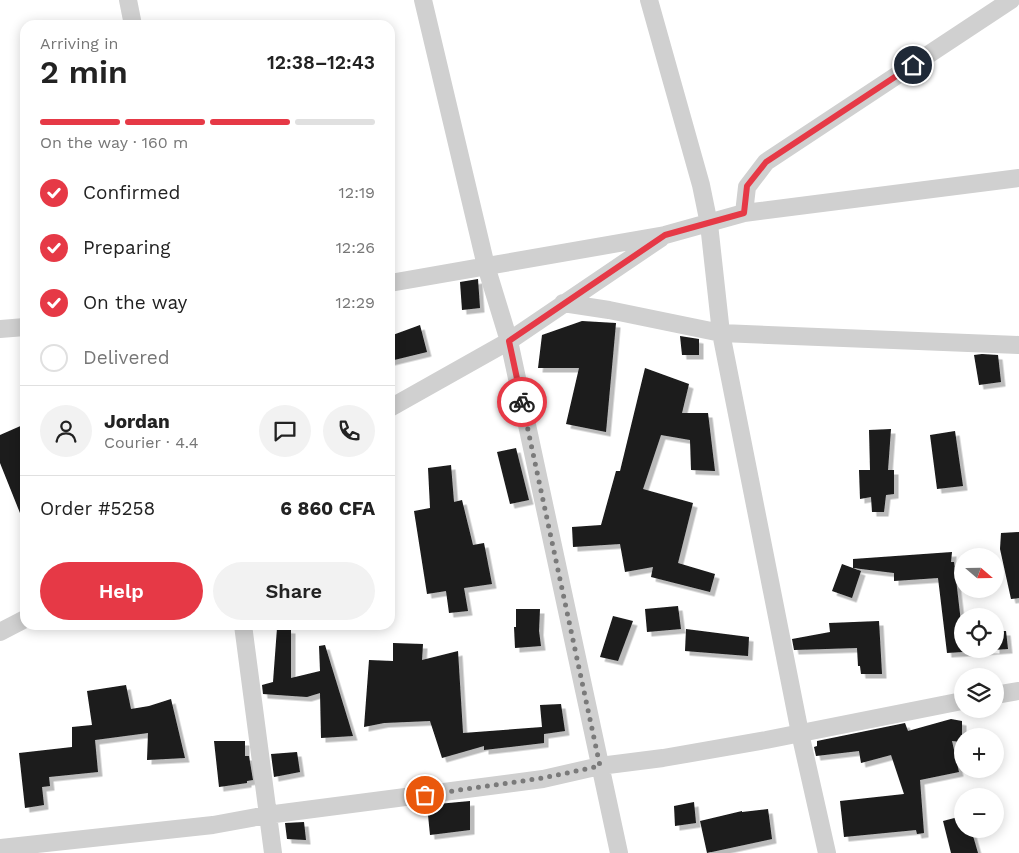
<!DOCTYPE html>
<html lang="en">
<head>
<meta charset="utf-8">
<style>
	:root { --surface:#fff; --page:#f2f2f2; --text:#222; --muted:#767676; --line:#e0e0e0; --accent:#e63946 }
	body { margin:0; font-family:"Work Sans",sans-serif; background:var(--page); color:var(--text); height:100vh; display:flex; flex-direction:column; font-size:19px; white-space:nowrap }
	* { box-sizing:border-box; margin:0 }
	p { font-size:16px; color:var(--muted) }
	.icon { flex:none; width:28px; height:28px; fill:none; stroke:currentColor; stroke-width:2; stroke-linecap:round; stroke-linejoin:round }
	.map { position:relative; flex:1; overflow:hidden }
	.sheet { position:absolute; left:20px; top:20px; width:375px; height:610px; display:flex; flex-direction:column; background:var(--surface); border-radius:15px; box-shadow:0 2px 12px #0003 }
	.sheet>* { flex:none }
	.needle { width:32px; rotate:110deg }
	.buttons { position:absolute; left:954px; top:548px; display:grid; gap:10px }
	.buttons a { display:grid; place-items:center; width:50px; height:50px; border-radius:50%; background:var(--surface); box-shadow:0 2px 12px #0003; font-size:25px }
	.pin { position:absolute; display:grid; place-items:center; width:42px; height:42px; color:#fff; margin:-21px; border:2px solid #fff; border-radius:50%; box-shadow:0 1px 5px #0007 }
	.courier { position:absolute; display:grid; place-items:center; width:50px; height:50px; margin:-25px; border:4px solid #e63946; border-radius:50%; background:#fff; color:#222; box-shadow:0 1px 6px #0007 }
	.headline em { font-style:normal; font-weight:600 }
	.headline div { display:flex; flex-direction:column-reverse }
	.headline { display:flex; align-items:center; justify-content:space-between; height:85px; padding:0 20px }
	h1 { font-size:32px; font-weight:600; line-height:38px }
	.bar { display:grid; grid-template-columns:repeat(4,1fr); gap:8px 5px; align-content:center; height:60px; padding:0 20px }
	.bar i { height:6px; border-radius:4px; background:var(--line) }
	.bar .on { background:var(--accent) }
	.bar p { grid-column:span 4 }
	.line { display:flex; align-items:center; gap:12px; padding:0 20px; border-top:1px solid var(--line) }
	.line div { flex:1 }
	.round { display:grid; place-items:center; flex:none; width:52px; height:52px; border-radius:26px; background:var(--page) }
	ol { padding:0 20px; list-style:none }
	li { display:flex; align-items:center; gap:15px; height:55px }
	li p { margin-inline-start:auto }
	li .icon { padding:5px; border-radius:50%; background:var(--accent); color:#fff; stroke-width:4 }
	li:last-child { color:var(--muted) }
	li i { width:28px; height:28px; border:2px solid var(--line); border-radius:50% }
	.primary-button { display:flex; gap:10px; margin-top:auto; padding:10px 20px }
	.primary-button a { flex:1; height:58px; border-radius:30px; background:var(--accent); color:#fff; font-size:20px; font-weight:600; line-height:58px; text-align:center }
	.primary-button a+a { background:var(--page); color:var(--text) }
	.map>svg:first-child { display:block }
	.building { fill:#1a1a1a; filter:url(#shadow) }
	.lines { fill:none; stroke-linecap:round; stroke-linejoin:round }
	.street { stroke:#d0d0d0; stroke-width:18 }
	.done { stroke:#7a7a7a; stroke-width:5; stroke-dasharray:0 9 }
	.route { stroke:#e63946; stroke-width:6 }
</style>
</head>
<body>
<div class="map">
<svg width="1019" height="853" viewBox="0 0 1019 853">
	<defs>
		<filter id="shadow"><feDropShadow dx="4.5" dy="4.5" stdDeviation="0" flood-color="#0004"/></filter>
	</defs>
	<rect width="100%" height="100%" fill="#fff"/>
	<path class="building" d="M 478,279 L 480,308 L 462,310 L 460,282 Z
		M 582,321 L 616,323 L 613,356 L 611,356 L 613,356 L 606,432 L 566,424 L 579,368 L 538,368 L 542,335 Z
		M 420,325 L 427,352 L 390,361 L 390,336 Z
		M 680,336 L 699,339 L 699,355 L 682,355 Z
		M 982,354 L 998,355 L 1001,382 L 979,385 L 974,355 Z
		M 645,368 L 689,384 L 682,413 L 708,413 L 715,471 L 691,470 L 690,440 L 661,435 L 643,489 L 693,503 L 678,563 L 715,574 L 710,592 L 651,577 L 653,567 L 625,572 L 620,544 L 573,547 L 572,527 L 601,525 L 616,471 L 620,471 Z
		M 25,424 L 25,523 L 24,523 L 0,463 L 0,435 Z
		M 891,429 L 888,470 L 894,470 L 894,494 L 886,495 L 884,512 L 872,512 L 871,497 L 860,499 L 859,470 L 870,470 L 869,430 Z
		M 955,431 L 963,486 L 937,489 L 930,435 Z
		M 516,448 L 529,500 L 510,504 L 497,452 Z
		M 451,465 L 454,502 L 462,500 L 473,545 L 484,543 L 492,584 L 464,588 L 468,611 L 449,613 L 446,591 L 427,594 L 414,511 L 430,508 L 428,468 Z
		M 1019,532 L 1019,598 L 1011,599 L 1000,549 L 1001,533 Z
		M 952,552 L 951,562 L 954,562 L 962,631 L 962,649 L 995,649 L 995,631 L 1006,631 L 1008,649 L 947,653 L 938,578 L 894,581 L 894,573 L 853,568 L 853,559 Z
		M 842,564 L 861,571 L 852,598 L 832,591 Z
		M 678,606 L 681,629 L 647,632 L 645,609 Z
		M 516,609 L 540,609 L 539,631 L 541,646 L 515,648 L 514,627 L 516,627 Z
		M 613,616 L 633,621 L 618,661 L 600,657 Z
		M 879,621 L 882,674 L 861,674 L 860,666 L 858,666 L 857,648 L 794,650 L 792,639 L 830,632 L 829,623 Z
		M 277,628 L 291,629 L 291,678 L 320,671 L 319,646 L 325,645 L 353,736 L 321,738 L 320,693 L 307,697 L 263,694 L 262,685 L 273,682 Z
		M 686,629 L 749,637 L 748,656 L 685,651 Z
		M 393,643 L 423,644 L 422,660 L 458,651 L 463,733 L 542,727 L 540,705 L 561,704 L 565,731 L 544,734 L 544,743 L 484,750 L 484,746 L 442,758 L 430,721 L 384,723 L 364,727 L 369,660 L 393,661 Z
		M 126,685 L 131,709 L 149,706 L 171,699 L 185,758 L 147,760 L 148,733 L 95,740 L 98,772 L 49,777 L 50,786 L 42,787 L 44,805 L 25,808 L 19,753 L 72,747 L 72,727 L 92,725 L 87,691 Z
		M 951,719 L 962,721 L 962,742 L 952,741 L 959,772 L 920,780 L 924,833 L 917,834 L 916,830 L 844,837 L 840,801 L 904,794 L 891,755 L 861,763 L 859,751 L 816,756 L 814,747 L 817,746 L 817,741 L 905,723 L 908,731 Z
		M 214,741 L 245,741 L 245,756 L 249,756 L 253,780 L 247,781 L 247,783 L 219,787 Z
		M 297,752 L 300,772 L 274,777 L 271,754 Z
		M 470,801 L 470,830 L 430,835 L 427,805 Z
		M 694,802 L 696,823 L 675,826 L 674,806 Z
		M 768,809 L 772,839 L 707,853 L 700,821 L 742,811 L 742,812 Z
		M 962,816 L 962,829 L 971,829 L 978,853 L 951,853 L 943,821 Z
		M 304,822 L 306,840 L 287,839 L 285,823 Z"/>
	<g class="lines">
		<path class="street" d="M 128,0 L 133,25
			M 423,0 L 486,266 L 509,341 L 619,853
			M 649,0 L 701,185 L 709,224 L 721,333 L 800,733 L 827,853
			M 744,213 L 747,187 L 766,162 L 1011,0
			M 390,283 L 665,235 L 744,213 L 1019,178
			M 563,303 L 609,310 L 721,333 L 1019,345
			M 0,329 L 25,327
			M 390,408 L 509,341 L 661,238
			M 243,625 L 273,853
			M 0,632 L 25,619
			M 995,695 L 1019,691
			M 0,848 L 213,825 L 267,815 L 543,779 L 600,766 L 663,758 L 766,740 L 962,701"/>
	</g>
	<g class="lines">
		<path class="done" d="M 425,795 L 543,778 L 600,766 L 522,402"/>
		<path class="route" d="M 522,402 L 509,341 L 665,235 L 744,213 L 747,186 L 766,162 L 913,65"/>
	</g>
</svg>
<div class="buttons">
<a><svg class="needle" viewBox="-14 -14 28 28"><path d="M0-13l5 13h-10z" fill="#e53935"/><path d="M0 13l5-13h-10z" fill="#767676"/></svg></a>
<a><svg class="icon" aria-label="locate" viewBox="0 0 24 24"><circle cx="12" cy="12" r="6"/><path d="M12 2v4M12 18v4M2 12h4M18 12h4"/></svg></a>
<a><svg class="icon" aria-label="layers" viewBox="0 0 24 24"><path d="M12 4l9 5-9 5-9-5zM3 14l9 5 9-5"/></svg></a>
<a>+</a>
<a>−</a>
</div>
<div class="pin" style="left:425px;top:795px;background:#ea580c"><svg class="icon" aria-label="bag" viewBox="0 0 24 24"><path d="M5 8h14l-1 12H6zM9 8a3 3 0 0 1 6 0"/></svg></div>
<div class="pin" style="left:913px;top:65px;background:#1f2937"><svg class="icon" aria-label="home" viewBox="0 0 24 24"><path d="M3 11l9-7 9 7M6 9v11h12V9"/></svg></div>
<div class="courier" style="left:522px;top:402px"><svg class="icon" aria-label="bike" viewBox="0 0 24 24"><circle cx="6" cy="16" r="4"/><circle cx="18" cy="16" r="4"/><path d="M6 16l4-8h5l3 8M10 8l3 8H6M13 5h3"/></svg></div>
<section class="sheet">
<div class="headline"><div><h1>2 min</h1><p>Arriving in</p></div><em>12:38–12:43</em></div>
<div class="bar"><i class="on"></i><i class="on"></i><i class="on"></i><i></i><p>On the way · 160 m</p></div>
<ol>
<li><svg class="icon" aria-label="check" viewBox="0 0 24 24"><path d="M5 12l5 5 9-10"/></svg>Confirmed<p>12:19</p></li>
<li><svg class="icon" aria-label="check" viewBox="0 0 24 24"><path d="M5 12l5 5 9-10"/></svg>Preparing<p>12:26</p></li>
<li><svg class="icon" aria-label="check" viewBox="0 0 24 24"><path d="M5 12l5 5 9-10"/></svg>On the way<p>12:29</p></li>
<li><i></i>Delivered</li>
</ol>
<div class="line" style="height:90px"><a class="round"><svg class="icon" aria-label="person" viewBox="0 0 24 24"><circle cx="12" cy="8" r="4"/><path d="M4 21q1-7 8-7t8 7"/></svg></a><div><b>Jordan</b><p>Courier · 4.4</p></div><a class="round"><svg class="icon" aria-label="chat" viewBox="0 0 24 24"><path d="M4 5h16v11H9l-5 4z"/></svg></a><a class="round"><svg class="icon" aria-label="phone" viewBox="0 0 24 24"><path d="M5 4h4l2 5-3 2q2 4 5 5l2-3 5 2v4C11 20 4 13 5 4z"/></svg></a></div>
<div class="line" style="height:65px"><div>Order #5258</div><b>6 860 CFA</b></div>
<div class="primary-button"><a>Help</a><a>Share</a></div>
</section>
</div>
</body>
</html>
